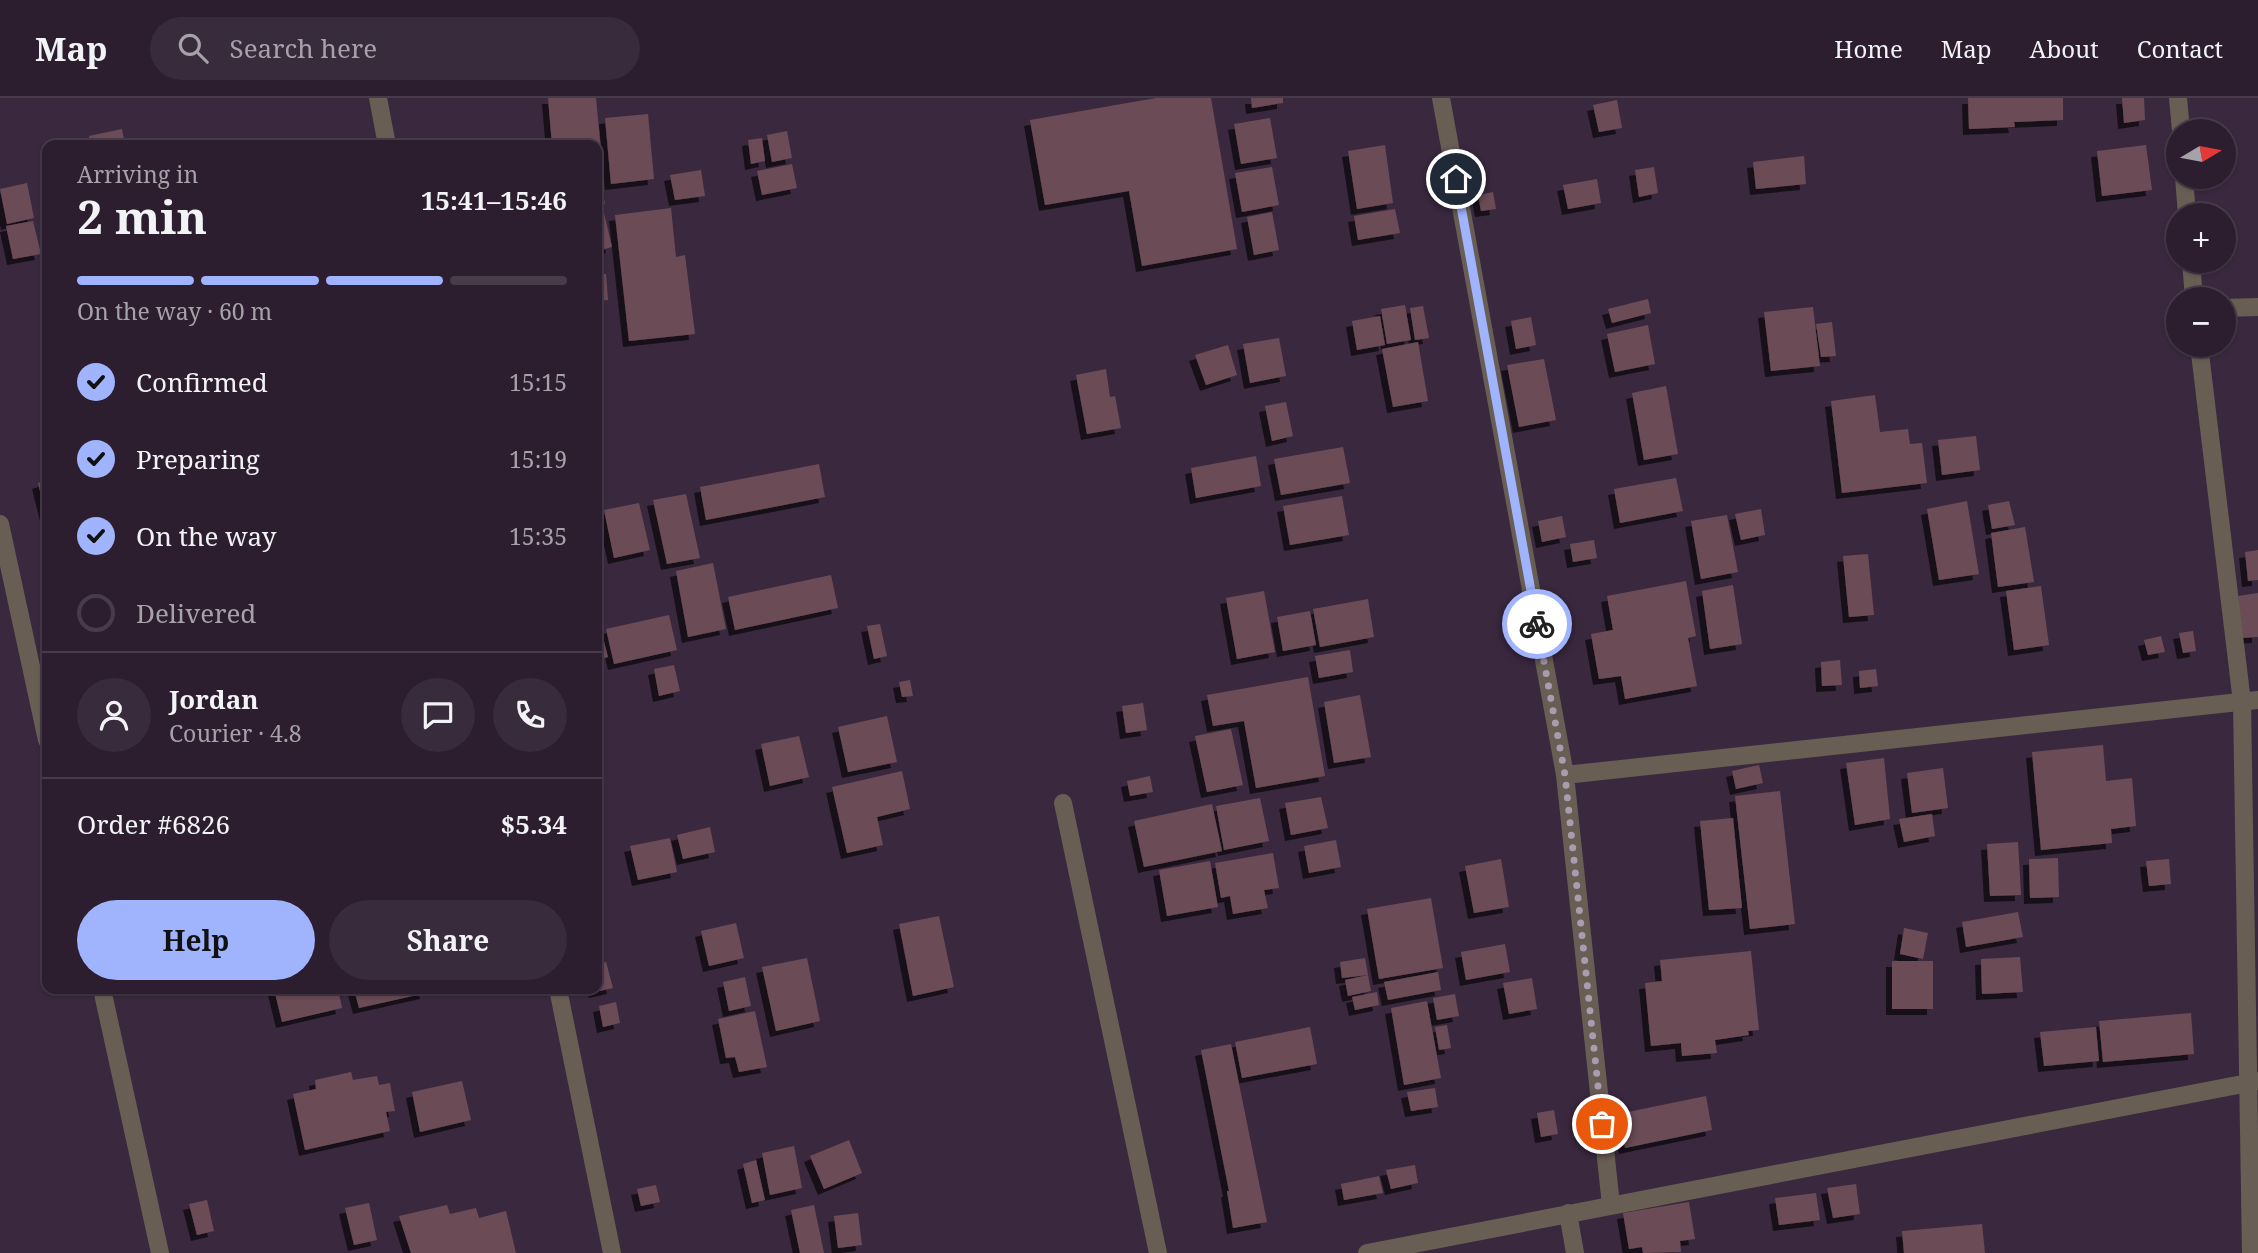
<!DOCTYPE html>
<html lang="en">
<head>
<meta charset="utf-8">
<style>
	:root { --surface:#2c1e2f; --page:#382b3b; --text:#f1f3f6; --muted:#a6a2aa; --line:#483c4b; --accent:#a0b3fd }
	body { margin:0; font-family:"Noto Serif",serif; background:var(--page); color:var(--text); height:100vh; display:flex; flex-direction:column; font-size:26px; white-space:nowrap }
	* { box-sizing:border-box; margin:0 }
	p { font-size:23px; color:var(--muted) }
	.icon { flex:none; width:38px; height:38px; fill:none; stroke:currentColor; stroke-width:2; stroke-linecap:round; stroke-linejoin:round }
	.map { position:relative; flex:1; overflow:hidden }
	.details { position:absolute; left:42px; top:42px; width:560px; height:854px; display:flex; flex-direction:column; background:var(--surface); border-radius:14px; box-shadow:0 2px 5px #0004,0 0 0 2px var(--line) }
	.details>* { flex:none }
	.needle { width:46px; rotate:80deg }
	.buttons { position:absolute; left:2166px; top:21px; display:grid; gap:14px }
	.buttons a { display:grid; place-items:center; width:70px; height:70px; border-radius:50%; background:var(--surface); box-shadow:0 2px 5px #0004,0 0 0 2px var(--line); font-size:35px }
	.pin { position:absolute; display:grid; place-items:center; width:60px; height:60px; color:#fff; margin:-30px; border:4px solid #fff; border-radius:50%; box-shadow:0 2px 7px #0007 }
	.courier { position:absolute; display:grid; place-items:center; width:70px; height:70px; margin:-35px; border:5px solid #a0b3fd; border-radius:50%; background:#fff; color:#222; box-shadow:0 2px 9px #0007 }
	.headline em { font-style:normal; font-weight:700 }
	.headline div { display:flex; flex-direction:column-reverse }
	.headline { display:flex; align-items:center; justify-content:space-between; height:119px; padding:0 35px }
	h1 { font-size:46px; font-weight:700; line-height:52px }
	.bar { display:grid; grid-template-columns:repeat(4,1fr); gap:10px 7px; align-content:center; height:84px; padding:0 35px }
	.bar i { height:9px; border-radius:5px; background:var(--line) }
	.bar .on { background:var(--accent) }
	.bar p { grid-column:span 4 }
	.line { display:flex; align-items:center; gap:18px; padding:0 35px; border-top:2px solid var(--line) }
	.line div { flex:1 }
	.round { display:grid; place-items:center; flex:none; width:74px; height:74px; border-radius:37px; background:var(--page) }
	ol { padding:0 35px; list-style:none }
	li { display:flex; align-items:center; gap:21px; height:77px }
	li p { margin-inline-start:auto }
	li .icon { padding:7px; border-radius:50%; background:var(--accent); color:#111; stroke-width:4 }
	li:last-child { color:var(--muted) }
	li i { width:38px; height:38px; border:4px solid var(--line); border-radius:50% }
	.primary-button { display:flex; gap:14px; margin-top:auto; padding:14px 35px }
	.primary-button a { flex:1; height:80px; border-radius:42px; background:var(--accent); color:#111; font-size:28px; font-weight:700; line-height:80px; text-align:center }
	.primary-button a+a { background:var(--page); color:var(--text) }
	header { display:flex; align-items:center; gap:42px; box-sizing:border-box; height:98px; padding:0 35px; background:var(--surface); border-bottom:2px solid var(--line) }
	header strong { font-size:33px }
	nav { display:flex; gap:38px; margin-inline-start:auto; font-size:24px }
	.search { width:490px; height:63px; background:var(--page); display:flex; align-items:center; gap:18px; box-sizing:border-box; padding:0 24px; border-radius:38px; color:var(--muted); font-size:26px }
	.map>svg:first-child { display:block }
	.building { fill:#6b4c56; filter:url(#shadow) }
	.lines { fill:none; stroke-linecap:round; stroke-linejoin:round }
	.minor { stroke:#685e54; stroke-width:18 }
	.done { stroke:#aa9cae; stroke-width:7; stroke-dasharray:0 12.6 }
	.route { stroke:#a0b3fd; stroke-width:9 }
</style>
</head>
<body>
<header>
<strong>Map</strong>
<div class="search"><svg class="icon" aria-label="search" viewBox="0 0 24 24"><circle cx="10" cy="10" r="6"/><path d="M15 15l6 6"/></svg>Search here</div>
<nav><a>Home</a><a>Map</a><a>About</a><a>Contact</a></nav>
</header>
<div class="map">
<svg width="2258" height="1155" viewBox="0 0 2258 1155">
	<defs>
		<filter id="shadow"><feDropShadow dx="-6" dy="6" stdDeviation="0" flood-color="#0009"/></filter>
	</defs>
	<rect width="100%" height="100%" fill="#3a283f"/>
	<path class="building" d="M 548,0 L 596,0 L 601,53 L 597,53 L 597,47 L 552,47 Z
		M 1156,0 L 1211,0 L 1237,151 L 1142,168 L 1129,93 L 1045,107 L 1030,22 Z
		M 1251,0 L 1283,0 L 1283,5 L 1252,10 Z
		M 1968,0 L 2063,0 L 2063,22 L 2014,24 L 2015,29 L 1969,31 Z
		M 2122,0 L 2144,0 L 2145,22 L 2124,25 Z
		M 1617,2 L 1622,30 L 1599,34 L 1593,7 Z
		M 648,16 L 654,81 L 611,86 L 605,20 Z
		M 1270,20 L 1277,60 L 1241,66 L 1234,26 Z
		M 122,31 L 125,47 L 91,47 L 89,38 Z
		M 787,33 L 792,60 L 772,64 L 767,37 Z
		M 762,40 L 765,63 L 751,66 L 748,42 Z
		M 1385,47 L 1393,105 L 1357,111 L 1348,53 Z
		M 2146,47 L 2152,92 L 2102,98 L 2097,53 Z
		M 1804,58 L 1806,86 L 1756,91 L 1753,64 Z
		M 597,62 L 605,106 L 597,107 Z
		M 792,66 L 797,90 L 762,97 L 757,73 Z
		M 1272,69 L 1279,107 L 1242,114 L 1235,75 Z
		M 1654,69 L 1658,95 L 1639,99 L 1635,72 Z
		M 701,72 L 705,98 L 675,102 L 670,77 Z
		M 1597,81 L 1601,105 L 1568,111 L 1563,87 Z
		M 27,85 L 34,120 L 7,126 L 0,91 Z
		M 1493,94 L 1496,111 L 1481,113 L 1478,97 Z
		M 671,110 L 676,159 L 685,157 L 695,236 L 629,243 L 615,117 Z
		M 1395,111 L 1400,135 L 1358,142 L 1354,118 Z
		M 1272,114 L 1279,152 L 1254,157 L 1247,119 Z
		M 604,115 L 612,149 L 597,153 L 597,116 Z
		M 33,123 L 41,156 L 13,161 L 6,128 Z
		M 597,176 L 606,176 L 608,202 L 597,203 Z
		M 1648,201 L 1651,215 L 1612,225 L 1608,211 Z
		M 1405,207 L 1411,242 L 1387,246 L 1381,211 Z
		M 1423,208 L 1429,240 L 1415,242 L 1410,210 Z
		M 1813,209 L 1820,268 L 1771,273 L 1764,214 Z
		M 1380,218 L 1385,247 L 1357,252 L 1352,223 Z
		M 1531,219 L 1536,247 L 1516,251 L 1511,223 Z
		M 1832,224 L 1836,258 L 1821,259 L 1816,226 Z
		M 1648,227 L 1655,266 L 1615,274 L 1607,236 Z
		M 1279,240 L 1286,278 L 1250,285 L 1243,246 Z
		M 1418,244 L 1428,303 L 1393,309 L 1382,251 Z
		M 1228,247 L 1237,277 L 1206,287 L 1195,257 Z
		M 1544,261 L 1556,322 L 1519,329 L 1507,267 Z
		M 1106,271 L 1110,299 L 1115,298 L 1121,330 L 1087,336 L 1076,277 Z
		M 1666,288 L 1678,356 L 1644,362 L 1632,295 Z
		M 1875,297 L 1880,334 L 1908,331 L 1910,346 L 1922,345 L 1927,385 L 1842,395 L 1831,303 Z
		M 1286,304 L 1293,338 L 1272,343 L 1265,308 Z
		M 1976,338 L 1980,372 L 1942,377 L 1938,342 Z
		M 1343,349 L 1350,385 L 1281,397 L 1274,361 Z
		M 1256,358 L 1261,388 L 1196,400 L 1191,370 Z
		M 819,366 L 825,399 L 706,422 L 700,389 Z
		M 1676,380 L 1683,413 L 1620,425 L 1614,391 Z
		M 47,382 L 47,417 L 46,417 L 38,385 Z
		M 686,396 L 700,460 L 667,466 L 653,402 Z
		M 1342,398 L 1349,437 L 1290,447 L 1283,408 Z
		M 1967,403 L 1979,476 L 1939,482 L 1927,411 Z
		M 2009,403 L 2015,427 L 1992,431 L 1988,407 Z
		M 639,405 L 650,452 L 614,460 L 604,412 Z
		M 1761,411 L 1765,437 L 1741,442 L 1735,416 Z
		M 1727,417 L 1738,474 L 1701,481 L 1691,423 Z
		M 1562,418 L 1566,439 L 1542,444 L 1538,423 Z
		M 2025,429 L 2034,484 L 1998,489 L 1991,435 Z
		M 1594,442 L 1597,460 L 1573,464 L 1570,446 Z
		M 2258,452 L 2258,482 L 2248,483 L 2245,454 Z
		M 1868,456 L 1874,517 L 1849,519 L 1843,458 Z
		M 713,465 L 726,531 L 688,539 L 676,473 Z
		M 831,477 L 838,510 L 735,532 L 728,499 Z
		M 1686,483 L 1696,538 L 1688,540 L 1697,588 L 1625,601 L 1621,578 L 1599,581 L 1591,536 L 1613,532 L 1607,498 Z
		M 1733,487 L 1742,546 L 1710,551 L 1702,493 Z
		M 2041,488 L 2049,547 L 2014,552 L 2006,493 Z
		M 1264,493 L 1275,554 L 1237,561 L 1226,500 Z
		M 2258,495 L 2258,539 L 2242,540 L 2238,498 Z
		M 1368,501 L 1374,539 L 1320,549 L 1313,511 Z
		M 1310,513 L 1316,547 L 1283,553 L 1277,519 Z
		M 669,517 L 677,552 L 614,566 L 606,531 Z
		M 880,526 L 887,558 L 874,561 L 867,528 Z
		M 2193,533 L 2196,553 L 2183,555 L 2179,535 Z
		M 602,536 L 608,559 L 597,562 L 597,537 Z
		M 2161,538 L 2165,554 L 2148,557 L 2144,542 Z
		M 1350,552 L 1353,574 L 1319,580 L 1315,558 Z
		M 1840,562 L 1842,587 L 1822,588 L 1821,564 Z
		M 674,567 L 680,593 L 659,598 L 654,571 Z
		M 1876,571 L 1878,588 L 1860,590 L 1859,573 Z
		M 1308,579 L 1325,678 L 1256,690 L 1244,623 L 1213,628 L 1207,597 Z
		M 910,582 L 913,598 L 902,599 L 899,584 Z
		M 1360,597 L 1371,659 L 1334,665 L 1324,604 Z
		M 1143,605 L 1147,632 L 1126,635 L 1122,608 Z
		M 887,618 L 897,664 L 848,674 L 838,629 Z
		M 1231,631 L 1243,687 L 1207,694 L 1195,638 Z
		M 799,638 L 809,679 L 770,688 L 761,646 Z
		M 2103,647 L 2106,683 L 2132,680 L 2136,728 L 2111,731 L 2112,745 L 2041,752 L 2032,654 Z
		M 1884,660 L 1890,721 L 1855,727 L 1846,665 Z
		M 1759,667 L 1763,685 L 1736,691 L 1732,673 Z
		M 1943,670 L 1948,710 L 1912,715 L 1907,675 Z
		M 902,673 L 910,711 L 877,719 L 883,747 L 847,755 L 832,689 Z
		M 1150,678 L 1153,694 L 1130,698 L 1127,683 Z
		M 1780,693 L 1795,826 L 1750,831 L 1735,698 Z
		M 1321,699 L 1328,730 L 1291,737 L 1285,705 Z
		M 1260,700 L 1269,743 L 1224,752 L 1216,708 Z
		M 1212,706 L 1222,753 L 1144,769 L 1134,723 Z
		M 1932,716 L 1935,738 L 1904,744 L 1899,721 Z
		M 1733,720 L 1742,810 L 1709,812 L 1700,723 Z
		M 710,729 L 715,754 L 683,761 L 677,737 Z
		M 670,740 L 677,774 L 638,782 L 630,748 Z
		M 1336,742 L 1341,769 L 1309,775 L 1304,748 Z
		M 2018,744 L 2021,797 L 1990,798 L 1987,746 Z
		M 1273,755 L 1279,790 L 1264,792 L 1268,810 L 1233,816 L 1230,798 L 1221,800 L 1215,765 Z
		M 2058,760 L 2059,799 L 2030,800 L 2029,761 Z
		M 1501,761 L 1509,809 L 1474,815 L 1465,768 Z
		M 2169,761 L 2171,786 L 2149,788 L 2146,763 Z
		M 1210,763 L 1218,809 L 1167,818 L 1159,772 Z
		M 1431,800 L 1443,870 L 1379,881 L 1367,811 Z
		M 2018,814 L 2023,839 L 1966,849 L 1962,824 Z
		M 939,818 L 954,889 L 913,898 L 899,826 Z
		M 736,825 L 744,860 L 709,868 L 701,833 Z
		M 1904,830 L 1928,835 L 1923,861 L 1900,856 Z
		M 1505,846 L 1510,874 L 1466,882 L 1461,854 Z
		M 1751,853 L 1759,932 L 1748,933 L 1749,937 L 1715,942 L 1717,955 L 1682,958 L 1681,945 L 1651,948 L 1645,885 L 1662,883 L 1660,862 Z
		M 2020,859 L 2023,894 L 1982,896 L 1981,861 Z
		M 807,860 L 820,923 L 776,933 L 762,869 Z
		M 1365,860 L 1368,877 L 1342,880 L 1340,864 Z
		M 1892,863 L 1933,863 L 1933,911 L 1892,911 Z
		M 606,864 L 613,890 L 595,894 L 594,891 L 597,891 L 597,866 Z
		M 1438,874 L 1441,892 L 1388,902 L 1384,884 Z
		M 1368,877 L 1371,893 L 1348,898 L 1345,882 Z
		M 745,879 L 751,908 L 729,913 L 723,884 Z
		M 1532,880 L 1537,911 L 1509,916 L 1503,885 Z
		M 274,891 L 338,891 L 342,910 L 282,924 Z
		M 354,891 L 425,891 L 426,895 L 359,910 Z
		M 1377,894 L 1379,907 L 1355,912 L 1352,899 Z
		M 1455,896 L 1459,918 L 1437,922 L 1433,900 Z
		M 1427,903 L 1441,980 L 1404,987 L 1391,910 Z
		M 616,904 L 620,925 L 603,929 L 599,908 Z
		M 755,913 L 767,969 L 739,974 L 735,959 L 726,960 L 718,921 Z
		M 2191,915 L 2194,956 L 2103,964 L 2099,923 Z
		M 1447,927 L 1451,950 L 1439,952 L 1435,929 Z
		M 1310,929 L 1317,966 L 1242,980 L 1235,944 Z
		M 2096,929 L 2099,963 L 2044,968 L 2040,934 Z
		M 1231,946 L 1267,1124 L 1233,1130 L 1227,1093 L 1229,1093 L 1201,952 Z
		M 351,974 L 353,982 L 377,978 L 379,987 L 390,985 L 395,1013 L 386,1014 L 390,1033 L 305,1052 L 293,996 L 316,991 L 315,982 Z
		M 462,983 L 471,1022 L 420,1034 L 412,994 Z
		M 1435,990 L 1438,1009 L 1411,1013 L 1407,994 Z
		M 1706,998 L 1712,1032 L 1625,1050 L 1618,1016 Z
		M 1554,1012 L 1558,1036 L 1541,1039 L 1537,1015 Z
		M 849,1042 L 862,1075 L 824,1091 L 810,1058 Z
		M 794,1048 L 802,1090 L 770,1097 L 762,1055 Z
		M 756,1062 L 765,1102 L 752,1105 L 743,1066 Z
		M 1415,1067 L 1418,1085 L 1391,1091 L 1386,1072 Z
		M 1379,1078 L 1383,1095 L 1344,1102 L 1341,1086 Z
		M 1856,1086 L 1860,1116 L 1833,1120 L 1827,1090 Z
		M 656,1087 L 660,1104 L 641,1108 L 637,1091 Z
		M 1816,1095 L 1820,1122 L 1779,1127 L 1775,1100 Z
		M 207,1102 L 214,1133 L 197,1137 L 189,1106 Z
		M 1689,1104 L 1695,1141 L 1680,1143 L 1681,1154 L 1643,1155 L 1642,1149 L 1629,1151 L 1623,1115 Z
		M 369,1105 L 377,1142 L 354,1147 L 345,1110 Z
		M 447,1107 L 450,1116 L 476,1110 L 479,1120 L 506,1113 L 516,1155 L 411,1155 L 399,1118 Z
		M 814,1107 L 824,1155 L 800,1155 L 791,1112 Z
		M 858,1115 L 862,1147 L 838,1150 L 834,1118 Z
		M 1982,1126 L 1985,1155 L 1904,1155 L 1902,1133 Z"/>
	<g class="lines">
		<path class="minor" d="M 378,0 L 387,47
			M 1441,0 L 1565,677 L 1611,1107
			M 2178,0 L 2181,33
			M 2184,79 L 2187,117
			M 2191,163 L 2194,201
			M 2224,210 L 2258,209
			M 2199,247 L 2242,604 L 2251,1155
			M 0,426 L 47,642
			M 1565,677 L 2258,602
			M 1063,705 L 1158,1155
			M 102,891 L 160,1155
			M 558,891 L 612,1155
			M 1568,1115 L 1575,1155
			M 1367,1155 L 2258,983"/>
	</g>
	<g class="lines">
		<path class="done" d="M 1537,526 L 1565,677 L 1602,1026"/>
		<path class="route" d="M 1456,81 L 1537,526"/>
	</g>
</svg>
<div class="buttons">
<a><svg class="needle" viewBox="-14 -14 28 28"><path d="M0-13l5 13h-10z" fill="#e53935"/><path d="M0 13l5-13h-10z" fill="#a6a2aa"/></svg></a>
<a>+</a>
<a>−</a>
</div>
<div class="pin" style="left:1602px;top:1026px;background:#ea580c"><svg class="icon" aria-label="bag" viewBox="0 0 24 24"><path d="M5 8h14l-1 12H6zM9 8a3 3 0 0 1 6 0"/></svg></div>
<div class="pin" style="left:1456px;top:81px;background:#1f2937"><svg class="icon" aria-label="home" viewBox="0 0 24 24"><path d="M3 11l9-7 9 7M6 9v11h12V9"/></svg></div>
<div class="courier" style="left:1537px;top:526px"><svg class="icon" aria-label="bike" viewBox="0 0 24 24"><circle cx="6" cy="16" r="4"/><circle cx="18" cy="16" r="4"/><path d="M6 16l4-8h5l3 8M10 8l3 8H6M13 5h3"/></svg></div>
<section class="details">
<div class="headline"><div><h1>2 min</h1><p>Arriving in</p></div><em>15:41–15:46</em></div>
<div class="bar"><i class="on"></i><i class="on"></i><i class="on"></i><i></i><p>On the way · 60 m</p></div>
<ol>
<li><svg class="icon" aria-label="check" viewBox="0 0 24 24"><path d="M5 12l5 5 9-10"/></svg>Confirmed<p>15:15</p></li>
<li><svg class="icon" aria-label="check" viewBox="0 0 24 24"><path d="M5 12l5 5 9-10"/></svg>Preparing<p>15:19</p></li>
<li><svg class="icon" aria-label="check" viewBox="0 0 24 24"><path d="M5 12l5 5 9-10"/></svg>On the way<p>15:35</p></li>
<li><i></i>Delivered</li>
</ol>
<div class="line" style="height:126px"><a class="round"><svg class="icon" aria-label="person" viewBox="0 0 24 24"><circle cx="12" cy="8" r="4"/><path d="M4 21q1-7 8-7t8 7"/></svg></a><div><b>Jordan</b><p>Courier · 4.8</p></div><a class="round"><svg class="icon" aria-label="chat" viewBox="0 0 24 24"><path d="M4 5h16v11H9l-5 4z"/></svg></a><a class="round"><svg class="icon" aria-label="phone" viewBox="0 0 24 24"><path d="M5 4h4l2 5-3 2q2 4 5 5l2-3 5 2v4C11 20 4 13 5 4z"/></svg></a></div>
<div class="line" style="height:91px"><div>Order #6826</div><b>$5.34</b></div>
<div class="primary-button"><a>Help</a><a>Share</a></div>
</section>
</div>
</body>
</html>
